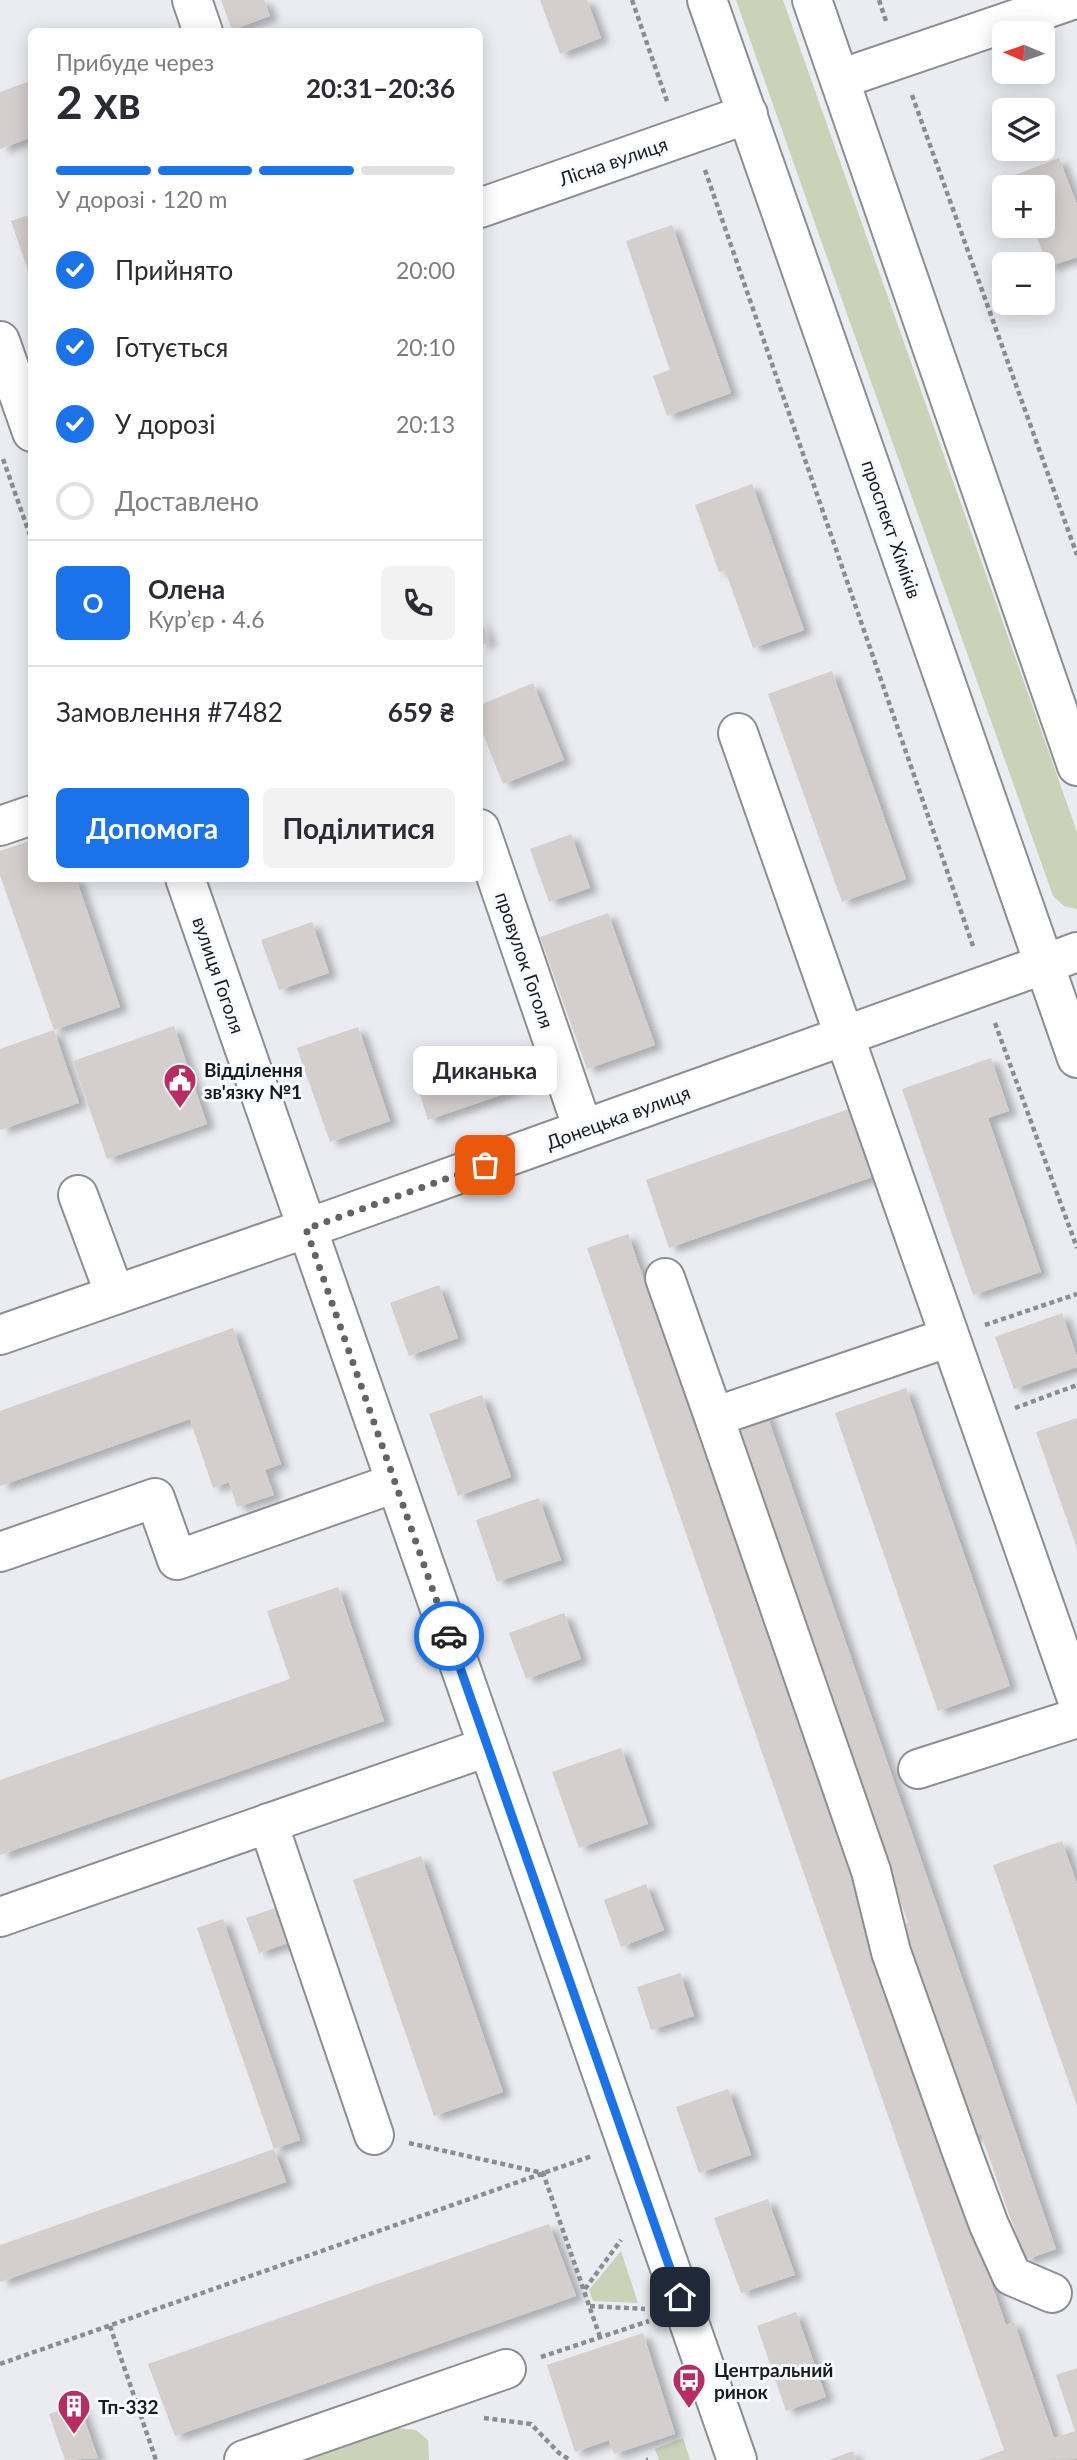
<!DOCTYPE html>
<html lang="uk">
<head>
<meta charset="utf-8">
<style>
	:root { --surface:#fff; --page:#f2f2f3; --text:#2b2b33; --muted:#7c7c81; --line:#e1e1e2; --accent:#1a73e8 }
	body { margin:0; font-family:Lato,sans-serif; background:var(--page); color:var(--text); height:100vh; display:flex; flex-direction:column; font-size:26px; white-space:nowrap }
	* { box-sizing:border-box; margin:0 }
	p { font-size:23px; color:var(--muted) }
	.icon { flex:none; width:38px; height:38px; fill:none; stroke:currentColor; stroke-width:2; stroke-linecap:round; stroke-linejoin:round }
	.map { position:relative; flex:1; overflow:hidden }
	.details { position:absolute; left:28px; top:28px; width:455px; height:854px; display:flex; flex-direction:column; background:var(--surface); border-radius:10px; box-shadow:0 4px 18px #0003 }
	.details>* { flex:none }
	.needle { width:46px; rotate:272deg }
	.fabs { position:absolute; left:992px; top:21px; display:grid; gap:14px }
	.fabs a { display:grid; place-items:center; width:63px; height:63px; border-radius:10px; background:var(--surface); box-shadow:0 4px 18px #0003; font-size:35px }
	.pin { position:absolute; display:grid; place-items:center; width:60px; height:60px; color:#fff; margin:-30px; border-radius:14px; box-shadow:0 4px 10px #0006 }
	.courier { position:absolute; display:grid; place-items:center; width:70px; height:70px; margin:-35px; border:5px solid #1a73e8; border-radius:50%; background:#fff; color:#222; box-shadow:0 2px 9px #0007 }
	.bubble { position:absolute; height:49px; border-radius:10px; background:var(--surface); box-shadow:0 4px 18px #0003; font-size:23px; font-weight:700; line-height:49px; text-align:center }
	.headline em { font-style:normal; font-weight:700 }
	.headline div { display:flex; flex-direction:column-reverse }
	.headline { display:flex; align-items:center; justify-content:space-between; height:119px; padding:0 28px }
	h1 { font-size:46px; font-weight:700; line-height:52px }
	.bar { display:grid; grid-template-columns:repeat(4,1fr); gap:10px 7px; align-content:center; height:84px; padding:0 28px }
	.bar i { height:9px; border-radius:5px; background:var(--line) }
	.bar .active { background:var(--accent) }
	.bar p { grid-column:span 4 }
	.line { display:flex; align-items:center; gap:18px; padding:0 28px; border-top:2px solid var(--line) }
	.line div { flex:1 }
	.round { display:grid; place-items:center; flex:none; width:74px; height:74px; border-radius:10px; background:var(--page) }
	ol { padding:0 28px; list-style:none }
	li { display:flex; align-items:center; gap:21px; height:77px }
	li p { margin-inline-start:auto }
	li .icon { padding:7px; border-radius:50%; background:var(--accent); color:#fff; stroke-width:4 }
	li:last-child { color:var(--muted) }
	li i { width:38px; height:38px; border:4px solid var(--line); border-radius:50% }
	.action { display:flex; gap:14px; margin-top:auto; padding:14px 28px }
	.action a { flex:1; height:80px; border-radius:10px; background:var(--accent); color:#fff; font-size:28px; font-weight:700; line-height:80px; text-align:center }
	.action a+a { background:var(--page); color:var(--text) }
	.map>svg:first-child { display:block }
	.green { fill:#cbd2b8 }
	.building { fill:#d4cecd; filter:url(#shadow) }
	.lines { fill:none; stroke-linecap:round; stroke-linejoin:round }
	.minor-casing { stroke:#8b8e92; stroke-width:42 }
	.major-casing { stroke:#8b8e92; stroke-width:42 }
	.path { stroke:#8c8d91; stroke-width:4.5; stroke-dasharray:5 3.5; stroke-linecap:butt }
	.minor { stroke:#fff; stroke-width:38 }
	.major { stroke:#fff; stroke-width:38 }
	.done { stroke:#636467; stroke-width:7; stroke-dasharray:0 12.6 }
	.route { stroke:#1a73e8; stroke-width:9 }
	.labels { text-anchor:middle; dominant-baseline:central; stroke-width:6; stroke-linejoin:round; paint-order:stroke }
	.street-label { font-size:19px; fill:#1a1b1d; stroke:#f7fafe }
	.poi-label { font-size:19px; font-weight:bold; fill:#1a1b1d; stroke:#f7fafe; text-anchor:start }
</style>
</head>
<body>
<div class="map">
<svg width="1077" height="2460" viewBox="0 0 1077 2460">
	<defs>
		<filter id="shadow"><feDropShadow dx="8" dy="4.5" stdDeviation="3.5" flood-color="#0004"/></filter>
	</defs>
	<rect width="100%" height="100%" fill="#eaecf1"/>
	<path class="green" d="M 736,0 L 783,0 L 1077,832 L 1077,909 L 1064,906 L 1053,896 Z
		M 621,2251 L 638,2303 L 593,2301 L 589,2290 Z
		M 397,2428 L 416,2430 L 428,2440 L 429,2460 L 303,2460 Z
		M 683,2438 L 690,2460 L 659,2460 L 655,2449 Z"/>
	<path class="building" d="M 221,0 L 264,0 L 270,16 L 232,30 Z
		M 540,0 L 587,0 L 601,38 L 560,54 Z
		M 30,81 L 32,137 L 0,149 L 0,92 Z
		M 1059,158 L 1077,205 L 1077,257 L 1048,267 L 1033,226 L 1043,226 L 1043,187 L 1019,187 L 1015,175 Z
		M 32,214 L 32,279 L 31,279 L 11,221 Z
		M 672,225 L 731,393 L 667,416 L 653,376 L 670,370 L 626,241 Z
		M 752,484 L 804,630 L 753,648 L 725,570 L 719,572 L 695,505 Z
		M 480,616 L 489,642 L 480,645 Z
		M 832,671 L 906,879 L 842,902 L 768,694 Z
		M 533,683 L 564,760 L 503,784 L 480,726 L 480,705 Z
		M 571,834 L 590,888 L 549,902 L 530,849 Z
		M 32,840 L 32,878 L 76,878 L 120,1007 L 54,1030 L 79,1103 L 0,1130 L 0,1049 L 54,1030 L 0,875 L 0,851 Z
		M 608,913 L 655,1045 L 587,1069 L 540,937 Z
		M 312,922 L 329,973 L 279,990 L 261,940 Z
		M 174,1026 L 207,1124 L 107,1159 L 73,1061 Z
		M 358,1027 L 390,1121 L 330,1142 L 297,1048 Z
		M 523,1045 L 536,1083 L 428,1120 L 416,1082 Z
		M 991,1058 L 1009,1111 L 988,1118 L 1041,1272 L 973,1295 L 902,1089 Z
		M 849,1109 L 872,1177 L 669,1248 L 646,1180 Z
		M 628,1234 L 1006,2325 L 1014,2322 L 1054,2438 L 1075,2431 L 1056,2375 L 1077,2368 L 1077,2459 L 978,2460 L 1004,2450 L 587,1248 Z
		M 439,1285 L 458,1338 L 409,1356 L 390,1303 Z
		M 1062,1313 L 1077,1357 L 1077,1367 L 1014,1389 L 995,1337 Z
		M 233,1328 L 281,1464 L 265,1470 L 274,1495 L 237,1507 L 229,1482 L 213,1488 L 190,1419 L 0,1486 L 0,1411 Z
		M 906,1388 L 1010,1686 L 938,1711 L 835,1413 Z
		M 482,1395 L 511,1477 L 458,1496 L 429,1414 Z
		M 766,1412 L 1056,2249 L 1025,2260 L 981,2134 L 970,2138 L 897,1927 L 908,1923 L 734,1423 Z
		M 1077,1418 L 1077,1548 L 1036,1432 Z
		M 539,1498 L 561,1560 L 497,1582 L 476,1520 Z
		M 338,1587 L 384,1721 L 0,1855 L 0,1780 L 290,1679 L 267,1611 Z
		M 564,1613 L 581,1659 L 526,1679 L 509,1633 Z
		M 621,1748 L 648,1824 L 579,1848 L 552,1772 Z
		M 1062,1841 L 1077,1884 L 1077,2106 L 993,1865 Z
		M 421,1856 L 503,2092 L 434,2116 L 353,1880 Z
		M 646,1884 L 664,1930 L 621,1947 L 604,1900 Z
		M 284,1905 L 297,1940 L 259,1953 L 246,1918 Z
		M 223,1919 L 300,2140 L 274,2149 L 197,1928 Z
		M 680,1973 L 694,2016 L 651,2030 L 637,1987 Z
		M 728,2089 L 751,2155 L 699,2173 L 676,2107 Z
		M 274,2149 L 286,2182 L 0,2282 L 0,2245 Z
		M 768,2199 L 795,2275 L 741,2293 L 714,2218 Z
		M 549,2224 L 576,2296 L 175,2436 L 148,2364 Z
		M 796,2312 L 826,2397 L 786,2411 L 757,2326 Z
		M 643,2333 L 675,2434 L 614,2454 L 609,2440 L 575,2452 L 547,2365 Z
		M 79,2404 L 98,2458 L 65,2460 L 49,2414 Z
		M 853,2451 L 856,2460 L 829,2460 Z"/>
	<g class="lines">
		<defs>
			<path id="minor" d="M 192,0 L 203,32
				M 840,79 L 1072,0
				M 480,208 L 748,114
				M 0,341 L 32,432
				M 738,733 L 1077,1699
				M 0,826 L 32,815
				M 480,829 L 583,1129
				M 185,878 L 737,2460
				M 78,1195 L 115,1295
				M 665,1278 L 714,1417 L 950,1337
				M 0,1335 L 336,1218 L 1045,964
				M 714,1417 L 871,1871 L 891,1952 L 962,2152 L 989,2225 L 1012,2276 L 1052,2293
				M 0,1552 L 155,1498 L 177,1560 L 395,1483
				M 918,1769 L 1077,1718
				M 268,1823 L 374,2135
				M 0,1917 L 487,1747
				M 244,2460 L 506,2369"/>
			<path id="major" d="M 707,0 L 1077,1058
				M 812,0 L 1077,766
				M 1045,964 L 1077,952"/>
		</defs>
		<use href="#minor" class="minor-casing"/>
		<use href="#major" class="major-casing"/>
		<path class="path" d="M 632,0 L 668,104
			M 879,0 L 887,24
			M 912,95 L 1077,555
			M 705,170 L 974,949
			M 3,459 L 32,541
			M 995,1023 L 1077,1248
			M 985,1325 L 1077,1294
			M 1015,1408 L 1077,1385
			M 409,2143 L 543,2173 L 600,2337
			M 585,2289 L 621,2240
			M 590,2306 L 645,2309
			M 110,2326 L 156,2460
			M 541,2357 L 649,2321
			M 0,2364 L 592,2156
			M 484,2418 L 531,2424 L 559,2453 L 570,2460
			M 646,2460 L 648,2460"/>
		<use href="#minor" class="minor"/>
		<use href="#major" class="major"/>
	</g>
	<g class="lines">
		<path class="done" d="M 449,1636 L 306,1229 L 485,1165"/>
		<path class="route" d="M 449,1636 L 680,2297"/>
	</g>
	<defs>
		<symbol id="civic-pin" viewBox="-11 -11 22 30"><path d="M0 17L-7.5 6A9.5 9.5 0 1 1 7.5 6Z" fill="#b92c63" stroke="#f7fafe"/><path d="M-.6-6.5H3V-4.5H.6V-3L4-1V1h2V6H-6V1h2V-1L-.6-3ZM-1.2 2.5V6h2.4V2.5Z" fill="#fff"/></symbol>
		<symbol id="bus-pin" viewBox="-11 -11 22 30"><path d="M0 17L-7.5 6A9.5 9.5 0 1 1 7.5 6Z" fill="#b92c63" stroke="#f7fafe"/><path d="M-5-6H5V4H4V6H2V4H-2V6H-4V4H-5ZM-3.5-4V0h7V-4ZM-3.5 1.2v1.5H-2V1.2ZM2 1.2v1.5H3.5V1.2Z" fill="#fff"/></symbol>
		<symbol id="building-pin" viewBox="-11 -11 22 30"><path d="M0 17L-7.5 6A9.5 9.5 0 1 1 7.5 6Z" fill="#b92c63" stroke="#f7fafe"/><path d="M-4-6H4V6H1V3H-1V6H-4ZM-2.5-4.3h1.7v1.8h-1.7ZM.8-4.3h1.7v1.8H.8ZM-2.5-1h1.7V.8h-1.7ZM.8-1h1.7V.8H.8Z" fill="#fff"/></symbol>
	</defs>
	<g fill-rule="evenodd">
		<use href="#civic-pin" x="161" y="1061" width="38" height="52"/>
		<use href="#bus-pin" x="670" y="2361" width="38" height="52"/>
		<use href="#building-pin" x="55" y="2387" width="38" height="52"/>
	</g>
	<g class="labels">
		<g class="street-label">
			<text transform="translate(613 161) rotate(-19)">Лісна вулиця</text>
			<text transform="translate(892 529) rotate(71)">проспект Хіміків</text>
			<text transform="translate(525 960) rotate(71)">провулок Гоголя</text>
			<text transform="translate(219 975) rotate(71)">вулиця Гоголя</text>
			<text transform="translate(618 1117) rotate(-20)">Донецька вулиця</text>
		</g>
		<g class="poi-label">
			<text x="204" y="1069">Відділення<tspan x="204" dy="22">зв'язку №1</tspan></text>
			<text x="714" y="2369">Центральний<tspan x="714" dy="22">ринок</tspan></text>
			<text x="98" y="2406">Тп-332</text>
		</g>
	</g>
</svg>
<div class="fabs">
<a><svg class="needle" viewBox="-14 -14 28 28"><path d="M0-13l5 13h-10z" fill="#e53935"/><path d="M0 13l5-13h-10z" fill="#7c7c81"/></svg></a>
<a><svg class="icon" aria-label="layers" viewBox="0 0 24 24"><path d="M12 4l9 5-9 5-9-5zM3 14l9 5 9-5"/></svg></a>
<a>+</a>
<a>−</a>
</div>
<div class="pin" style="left:485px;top:1165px;background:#ea580c"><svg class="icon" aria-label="bag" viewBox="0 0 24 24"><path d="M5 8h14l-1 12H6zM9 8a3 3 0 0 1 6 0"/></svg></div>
<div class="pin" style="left:680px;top:2297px;background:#1f2937"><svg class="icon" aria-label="home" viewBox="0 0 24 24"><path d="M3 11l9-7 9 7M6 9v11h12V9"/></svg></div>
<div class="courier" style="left:449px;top:1636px"><svg class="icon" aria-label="car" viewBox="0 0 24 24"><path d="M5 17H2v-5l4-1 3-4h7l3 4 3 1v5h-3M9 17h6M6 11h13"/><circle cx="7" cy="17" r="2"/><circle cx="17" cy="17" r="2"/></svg></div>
<div class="bubble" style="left:413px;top:1046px;width:144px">Диканька</div>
<section class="details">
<div class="headline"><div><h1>2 хв</h1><p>Прибуде через</p></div><em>20:31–20:36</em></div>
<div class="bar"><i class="active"></i><i class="active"></i><i class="active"></i><i></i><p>У дорозі · 120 m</p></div>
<ol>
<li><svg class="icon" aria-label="check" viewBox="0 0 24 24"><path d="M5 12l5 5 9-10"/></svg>Прийнято<p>20:00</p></li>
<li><svg class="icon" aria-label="check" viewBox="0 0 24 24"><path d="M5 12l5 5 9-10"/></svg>Готується<p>20:10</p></li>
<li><svg class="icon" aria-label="check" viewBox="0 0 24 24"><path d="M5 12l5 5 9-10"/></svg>У дорозі<p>20:13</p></li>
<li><i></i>Доставлено</li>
</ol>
<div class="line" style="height:126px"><b class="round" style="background:var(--accent);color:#fff">О</b><div><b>Олена</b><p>Кур’єр · 4.6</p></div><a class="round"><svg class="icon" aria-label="phone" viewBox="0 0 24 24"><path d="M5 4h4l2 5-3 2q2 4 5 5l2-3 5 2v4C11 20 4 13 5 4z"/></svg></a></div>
<div class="line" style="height:91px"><div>Замовлення #7482</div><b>659 ₴</b></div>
<div class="action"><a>Допомога</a><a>Поділитися</a></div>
</section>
</div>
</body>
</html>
